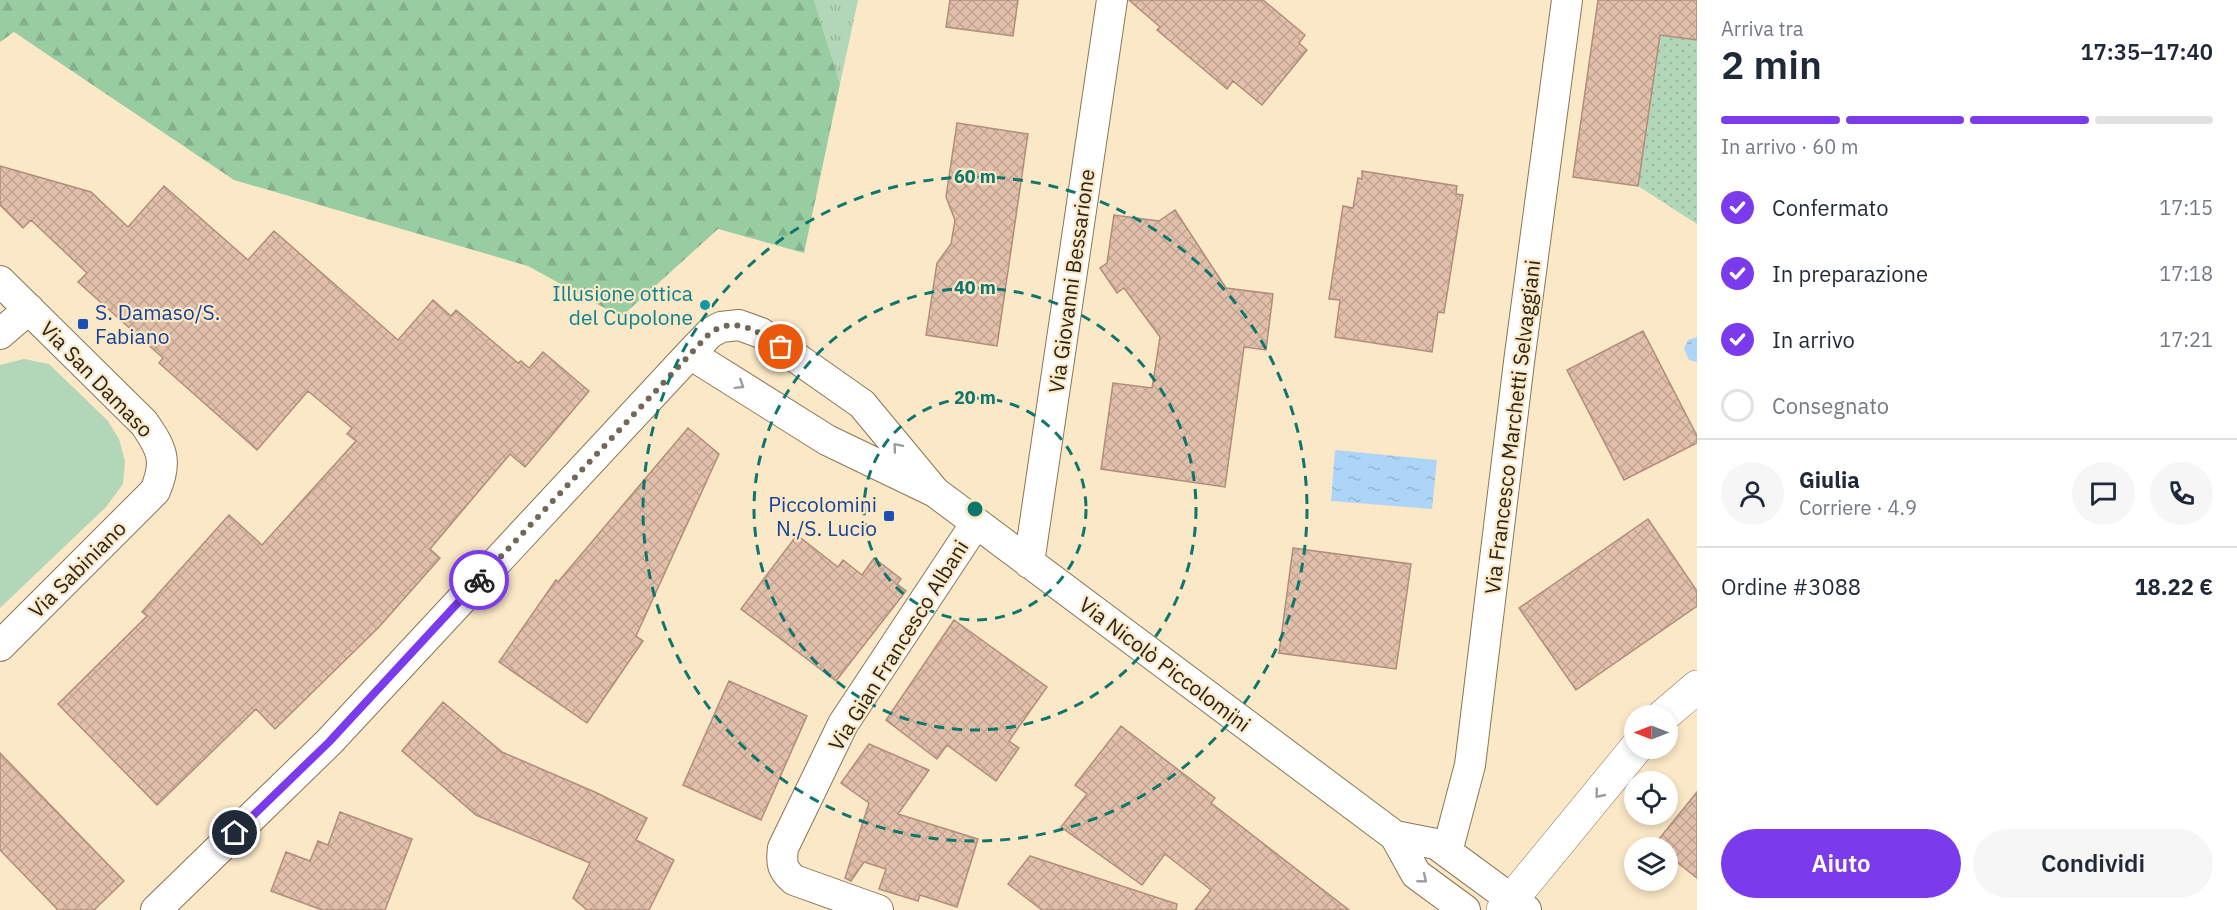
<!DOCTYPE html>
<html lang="it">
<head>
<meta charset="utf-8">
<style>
	:root { --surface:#fff; --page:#f6f6f7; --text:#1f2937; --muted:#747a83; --line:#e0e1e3; --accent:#7c3aed }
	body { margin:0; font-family:"IBM Plex Sans",sans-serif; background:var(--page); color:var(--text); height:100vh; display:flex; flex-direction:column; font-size:22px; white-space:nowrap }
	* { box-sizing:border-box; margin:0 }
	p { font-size:20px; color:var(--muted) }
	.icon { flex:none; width:33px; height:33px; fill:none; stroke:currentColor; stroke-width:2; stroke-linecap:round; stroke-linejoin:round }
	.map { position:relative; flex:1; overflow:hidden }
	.side { display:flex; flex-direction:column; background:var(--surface); width:540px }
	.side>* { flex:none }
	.needle { width:39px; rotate:270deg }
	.fabs { position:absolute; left:1624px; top:705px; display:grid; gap:12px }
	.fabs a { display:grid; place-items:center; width:54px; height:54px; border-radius:50%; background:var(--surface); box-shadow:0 3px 9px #0003; font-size:30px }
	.pin { position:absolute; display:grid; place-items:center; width:51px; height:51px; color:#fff; margin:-26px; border:3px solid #fff; border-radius:50%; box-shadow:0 2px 6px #0007 }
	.courier { position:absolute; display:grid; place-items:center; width:60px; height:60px; margin:-30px; border:4px solid #7c3aed; border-radius:50%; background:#fff; color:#222; box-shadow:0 2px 8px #0007 }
	.headline em { font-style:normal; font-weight:600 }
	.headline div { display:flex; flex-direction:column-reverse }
	.headline { display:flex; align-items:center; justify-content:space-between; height:102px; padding:0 24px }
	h1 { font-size:39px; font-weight:600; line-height:45px }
	.bar { display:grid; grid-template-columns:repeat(4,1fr); gap:9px 6px; align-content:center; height:72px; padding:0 24px }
	.bar i { height:8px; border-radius:4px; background:var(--line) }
	.bar .selected { background:var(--accent) }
	.bar p { grid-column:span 4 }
	.line { display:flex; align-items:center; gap:15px; padding:0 24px; border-top:2px solid var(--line) }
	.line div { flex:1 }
	.round { display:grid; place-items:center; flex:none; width:63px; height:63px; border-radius:32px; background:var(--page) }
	ol { padding:0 24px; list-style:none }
	li { display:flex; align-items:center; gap:18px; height:66px }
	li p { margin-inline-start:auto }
	li .icon { padding:6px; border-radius:50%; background:var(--accent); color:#fff; stroke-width:4 }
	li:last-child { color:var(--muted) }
	li i { width:33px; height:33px; border:3px solid var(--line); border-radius:50% }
	.primary-button { display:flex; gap:12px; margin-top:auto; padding:12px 24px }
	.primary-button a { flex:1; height:69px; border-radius:36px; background:var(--accent); color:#fff; font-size:24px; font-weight:600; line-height:69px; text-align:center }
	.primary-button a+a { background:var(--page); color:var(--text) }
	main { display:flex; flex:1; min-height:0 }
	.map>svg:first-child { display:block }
	.grass { fill:url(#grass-tufts) }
	.forest { fill:url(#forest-firs) }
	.park { fill:#b2d6b8 }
	.garden { fill:url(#garden-dots) }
	.water { fill:url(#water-ripples) }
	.building { fill:url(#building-cross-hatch); stroke:#af8e7b; stroke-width:1.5 }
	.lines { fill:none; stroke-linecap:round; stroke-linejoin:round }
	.minor-casing { stroke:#877758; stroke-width:32 }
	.secondary-casing { stroke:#877758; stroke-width:34 }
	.minor { stroke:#fff; stroke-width:30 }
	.secondary { stroke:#fff; stroke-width:33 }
	.oneway { stroke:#9f9c97 }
	.done { stroke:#736855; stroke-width:6; stroke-dasharray:0 10.8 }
	.route { stroke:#7c3aed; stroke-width:8 }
	.ring { fill:none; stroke:#0f766e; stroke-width:3; stroke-dasharray:10 8 }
	.culture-dot { fill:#0f9aa8; stroke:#fbe8c7; stroke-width:2 }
	.transit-dot { fill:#1a4fb4; stroke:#fbe8c7; stroke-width:2 }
	.labels { text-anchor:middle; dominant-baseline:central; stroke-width:4.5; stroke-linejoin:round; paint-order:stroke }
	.street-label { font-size:21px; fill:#2a2317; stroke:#fbe8c7 }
	.culture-label { font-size:21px; fill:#0d838f; stroke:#fbe8c7; text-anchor:end }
	.transit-label { font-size:21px; fill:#164399; stroke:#fbe8c7; text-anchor:start }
	.centre { fill:#0f766e; stroke:#fbe8c7; stroke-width:3 }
	.ring-label { font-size:18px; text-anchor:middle; font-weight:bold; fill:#0f766e; stroke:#fbe8c7; stroke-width:4.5; stroke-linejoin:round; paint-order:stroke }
</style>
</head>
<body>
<main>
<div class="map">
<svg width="1697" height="910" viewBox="0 0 1697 910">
	<defs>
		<pattern id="grass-tufts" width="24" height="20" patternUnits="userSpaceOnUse" patternTransform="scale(1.5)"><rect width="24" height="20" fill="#b2d6b8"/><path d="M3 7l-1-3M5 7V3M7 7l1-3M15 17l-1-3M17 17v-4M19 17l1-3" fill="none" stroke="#99b79d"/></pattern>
		<pattern id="forest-firs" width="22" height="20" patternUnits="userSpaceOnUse" patternTransform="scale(1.5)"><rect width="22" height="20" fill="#98cca1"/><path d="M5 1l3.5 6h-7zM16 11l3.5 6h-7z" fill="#83af8a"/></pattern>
		<pattern id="garden-dots" width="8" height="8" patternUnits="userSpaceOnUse" patternTransform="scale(1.5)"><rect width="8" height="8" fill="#b2d6b8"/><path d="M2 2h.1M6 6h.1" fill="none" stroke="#99b79d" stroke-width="1.8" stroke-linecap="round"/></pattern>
		<pattern id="water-ripples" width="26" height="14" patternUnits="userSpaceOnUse" patternTransform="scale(1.5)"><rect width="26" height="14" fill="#acd5f8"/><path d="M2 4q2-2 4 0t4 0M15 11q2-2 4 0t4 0" fill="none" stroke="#94b7d4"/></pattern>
		<pattern id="building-cross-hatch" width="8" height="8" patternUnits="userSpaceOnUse" patternTransform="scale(1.5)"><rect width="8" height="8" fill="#e1bfaa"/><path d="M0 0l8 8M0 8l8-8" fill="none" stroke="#c1a492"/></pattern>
	</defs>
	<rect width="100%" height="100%" fill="#fbe8c7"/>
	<path class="grass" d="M 814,0 L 858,0 L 840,84 Z"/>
	<path class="forest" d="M 0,0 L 814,0 L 840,84 L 804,253 L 718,229 L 621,317 L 528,266 L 234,180 L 14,32 L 0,42 Z"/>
	<path class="park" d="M 24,359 L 49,364 L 108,421 L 119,439 L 125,461 L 123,484 L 106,507 L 0,608 L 0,365 Z"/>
	<path class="garden" d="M 1660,35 L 1697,40 L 1697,224 L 1638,186 Z"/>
	<path class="water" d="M 1697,337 L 1697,362 L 1689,360 L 1684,349 L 1688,340 Z
		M 1335,450 L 1437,460 L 1432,509 L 1331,501 Z"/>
	<path class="building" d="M 950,0 L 1018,0 L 1013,36 L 946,27 Z
		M 1129,0 L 1263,0 L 1305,35 L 1299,43 L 1307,50 L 1262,105 L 1233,81 L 1227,89 L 1157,30 L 1160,27 Z
		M 1598,0 L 1697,0 L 1697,40 L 1660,35 L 1638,186 L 1573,177 Z
		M 957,123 L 1028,134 L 997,346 L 926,335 L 937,263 L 951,244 L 955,220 L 946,197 Z
		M 0,166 L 91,192 L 128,227 L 164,186 L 248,260 L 274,231 L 398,340 L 433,300 L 451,316 L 456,310 L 518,363 L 521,361 L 529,368 L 543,352 L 589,391 L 525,467 L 510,454 L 430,549 L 440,558 L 379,627 L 275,729 L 256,709 L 157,805 L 58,704 L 147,616 L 142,612 L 229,515 L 262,545 L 356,441 L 347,434 L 352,428 L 308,391 L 257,450 L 159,363 L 163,358 L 78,282 L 87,273 L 31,220 L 23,228 L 0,205 Z
		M 1362,171 L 1457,186 L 1456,194 L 1463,195 L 1444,313 L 1438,312 L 1432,352 L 1335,337 L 1340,300 L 1329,299 L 1343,206 L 1353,208 L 1358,178 L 1362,179 Z
		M 1175,210 L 1226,288 L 1273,294 L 1266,350 L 1244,347 L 1225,487 L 1101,469 L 1113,383 L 1152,388 L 1160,337 L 1124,288 L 1117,293 L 1100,268 L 1107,263 L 1114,215 L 1159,221 Z
		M 1643,331 L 1697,436 L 1697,443 L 1624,480 L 1567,370 Z
		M 688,428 L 719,454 L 636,636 L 643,641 L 587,723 L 499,662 L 556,580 L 558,582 Z
		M 1648,519 L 1697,591 L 1697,606 L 1576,690 L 1519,608 Z
		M 797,535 L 838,567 L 843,560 L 862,575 L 874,558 L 901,579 L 897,584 L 906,591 L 836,681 L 741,609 Z
		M 1293,548 L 1411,564 L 1396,669 L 1279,653 Z
		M 954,620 L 1047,687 L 1009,741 L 1019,748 L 996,781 L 947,745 L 937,759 L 886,720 Z
		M 729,681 L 807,716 L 761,820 L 683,785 Z
		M 443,702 L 502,752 L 597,793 L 647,818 L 636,840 L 674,860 L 649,910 L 587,910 L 573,898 L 590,863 L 476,815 L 402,751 Z
		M 1121,726 L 1215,798 L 1211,803 L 1349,910 L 1195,910 L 1211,890 L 1165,854 L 1142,885 L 1061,827 L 1087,794 L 1075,785 Z
		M 869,744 L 929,770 L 898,814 L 978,839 L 957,907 L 920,895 L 918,901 L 879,889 L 886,869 L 864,862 L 851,881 L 845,878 L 869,803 L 841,783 Z
		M 0,753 L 124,881 L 94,910 L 58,910 L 0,850 Z
		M 1697,792 L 1697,878 L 1668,855 L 1668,848 L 1659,848 L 1655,844 Z
		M 340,812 L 412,839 L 385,910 L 322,910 L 271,891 L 286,852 L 310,861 L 318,841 L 328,845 Z
		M 1030,856 L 1177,904 L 1176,910 L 1042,910 L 1008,884 Z"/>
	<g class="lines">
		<defs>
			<path id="minor" d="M 0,281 L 144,423 C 162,449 168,461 155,491 L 0,646
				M 0,334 L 29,309
				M 690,354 L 827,440 L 935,492 L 1395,836 L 1416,874 L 1465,910
				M 1029,563 L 1112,0
				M 1395,836 L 1436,844 L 1526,910
				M 1447,852 L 1470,765 L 1519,362 L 1567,0
				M 156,910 L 329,742 L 690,354 L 710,333 L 721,327 L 739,325 L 761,333 L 862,404 L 935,492
				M 878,910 L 794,880 C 782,870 781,863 783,848 L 843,724 L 976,523"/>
			<path id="secondary" d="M 1663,716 L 1697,687
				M 1503,910 L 1636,748"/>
		</defs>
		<use href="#minor" class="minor-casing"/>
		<use href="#secondary" class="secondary-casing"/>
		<use href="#minor" class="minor"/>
		<use href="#secondary" class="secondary"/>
	</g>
	<defs><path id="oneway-chevron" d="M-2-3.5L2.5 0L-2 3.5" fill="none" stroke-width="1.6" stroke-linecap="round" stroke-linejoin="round" transform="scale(1.5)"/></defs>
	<g class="oneway">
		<use href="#oneway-chevron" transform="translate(740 385) rotate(32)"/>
		<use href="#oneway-chevron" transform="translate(897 447) rotate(-130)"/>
		<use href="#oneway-chevron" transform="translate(1599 794) rotate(129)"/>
		<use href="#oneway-chevron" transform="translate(1423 879) rotate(39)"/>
	</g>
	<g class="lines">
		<path class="done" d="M 479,580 L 710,333 C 735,315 760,332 781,347"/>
		<path class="route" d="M 235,833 L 329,742 L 479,580"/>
	</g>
	<g class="ring">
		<circle cx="975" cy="509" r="111"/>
		<circle cx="975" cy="509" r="221"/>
		<circle cx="975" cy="509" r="332"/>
	</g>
	<circle class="culture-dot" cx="705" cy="305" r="6"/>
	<g class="transit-dot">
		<rect x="77" y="318" width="12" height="12" rx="3"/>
		<rect x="883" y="510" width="12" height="12" rx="3"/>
	</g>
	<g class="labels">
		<g class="street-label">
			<text transform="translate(1071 281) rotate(-82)">Via Giovanni Bessarione</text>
			<text transform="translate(97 379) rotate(46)">Via San Damaso</text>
			<text transform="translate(1512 427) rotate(-83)">Via Francesco Marchetti Selvaggiani</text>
			<text transform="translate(77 569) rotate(-45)">Via Sabiniano</text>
			<text transform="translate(898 645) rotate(-58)">Via Gian Francesco Albani</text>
			<text transform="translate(1165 664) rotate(37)">Via Nicolò Piccolomini</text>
		</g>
		<g class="culture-label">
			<text x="693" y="293">Illusione ottica<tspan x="693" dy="24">del Cupolone</tspan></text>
		</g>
		<g class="transit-label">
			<text x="95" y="312">S. Damaso/S.<tspan x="95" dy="24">Fabiano</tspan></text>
			<text x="877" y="504" text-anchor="end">Piccolomini<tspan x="877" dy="24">N./S. Lucio</tspan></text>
		</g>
	</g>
	<circle cx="975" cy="509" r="9" class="centre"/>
	<g class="ring-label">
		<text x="975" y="183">60 m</text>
		<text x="975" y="294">40 m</text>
		<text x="975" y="404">20 m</text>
	</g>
</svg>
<div class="fabs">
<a><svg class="needle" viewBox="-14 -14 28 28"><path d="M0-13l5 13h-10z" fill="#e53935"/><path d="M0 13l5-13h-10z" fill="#747a83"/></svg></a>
<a><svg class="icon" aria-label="locate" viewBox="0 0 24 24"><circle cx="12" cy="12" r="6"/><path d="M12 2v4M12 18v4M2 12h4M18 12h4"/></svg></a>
<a><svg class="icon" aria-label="layers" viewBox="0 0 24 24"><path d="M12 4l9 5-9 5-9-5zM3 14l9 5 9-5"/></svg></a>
</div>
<div class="pin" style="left:781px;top:347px;background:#ea580c"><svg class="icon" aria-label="bag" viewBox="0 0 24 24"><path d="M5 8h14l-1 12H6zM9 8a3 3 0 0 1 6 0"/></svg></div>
<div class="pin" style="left:235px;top:833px;background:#1f2937"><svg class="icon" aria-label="home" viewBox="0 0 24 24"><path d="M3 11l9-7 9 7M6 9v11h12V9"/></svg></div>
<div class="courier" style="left:479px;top:580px"><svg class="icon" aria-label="bike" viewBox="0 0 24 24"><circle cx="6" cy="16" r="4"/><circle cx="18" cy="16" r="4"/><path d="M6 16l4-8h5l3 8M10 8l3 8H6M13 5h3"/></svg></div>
</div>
<section class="side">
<div class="headline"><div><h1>2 min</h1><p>Arriva tra</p></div><em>17:35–17:40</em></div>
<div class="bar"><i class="selected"></i><i class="selected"></i><i class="selected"></i><i></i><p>In arrivo · 60 m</p></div>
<ol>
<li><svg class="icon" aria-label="check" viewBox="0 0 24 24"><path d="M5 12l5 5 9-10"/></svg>Confermato<p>17:15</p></li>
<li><svg class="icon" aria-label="check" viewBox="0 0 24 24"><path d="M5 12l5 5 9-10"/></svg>In preparazione<p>17:18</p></li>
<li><svg class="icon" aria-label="check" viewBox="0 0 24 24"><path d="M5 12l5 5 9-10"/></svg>In arrivo<p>17:21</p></li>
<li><i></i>Consegnato</li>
</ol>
<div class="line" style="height:108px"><a class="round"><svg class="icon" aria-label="person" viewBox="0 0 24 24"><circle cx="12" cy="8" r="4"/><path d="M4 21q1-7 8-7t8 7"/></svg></a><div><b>Giulia</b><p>Corriere · 4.9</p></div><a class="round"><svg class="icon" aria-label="chat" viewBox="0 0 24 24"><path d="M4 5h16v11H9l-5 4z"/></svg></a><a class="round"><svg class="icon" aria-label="phone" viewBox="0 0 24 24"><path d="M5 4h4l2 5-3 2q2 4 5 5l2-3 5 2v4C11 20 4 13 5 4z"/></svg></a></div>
<div class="line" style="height:78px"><div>Ordine #3088</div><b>18.22 €</b></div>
<div class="primary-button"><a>Aiuto</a><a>Condividi</a></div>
</section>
</main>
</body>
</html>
